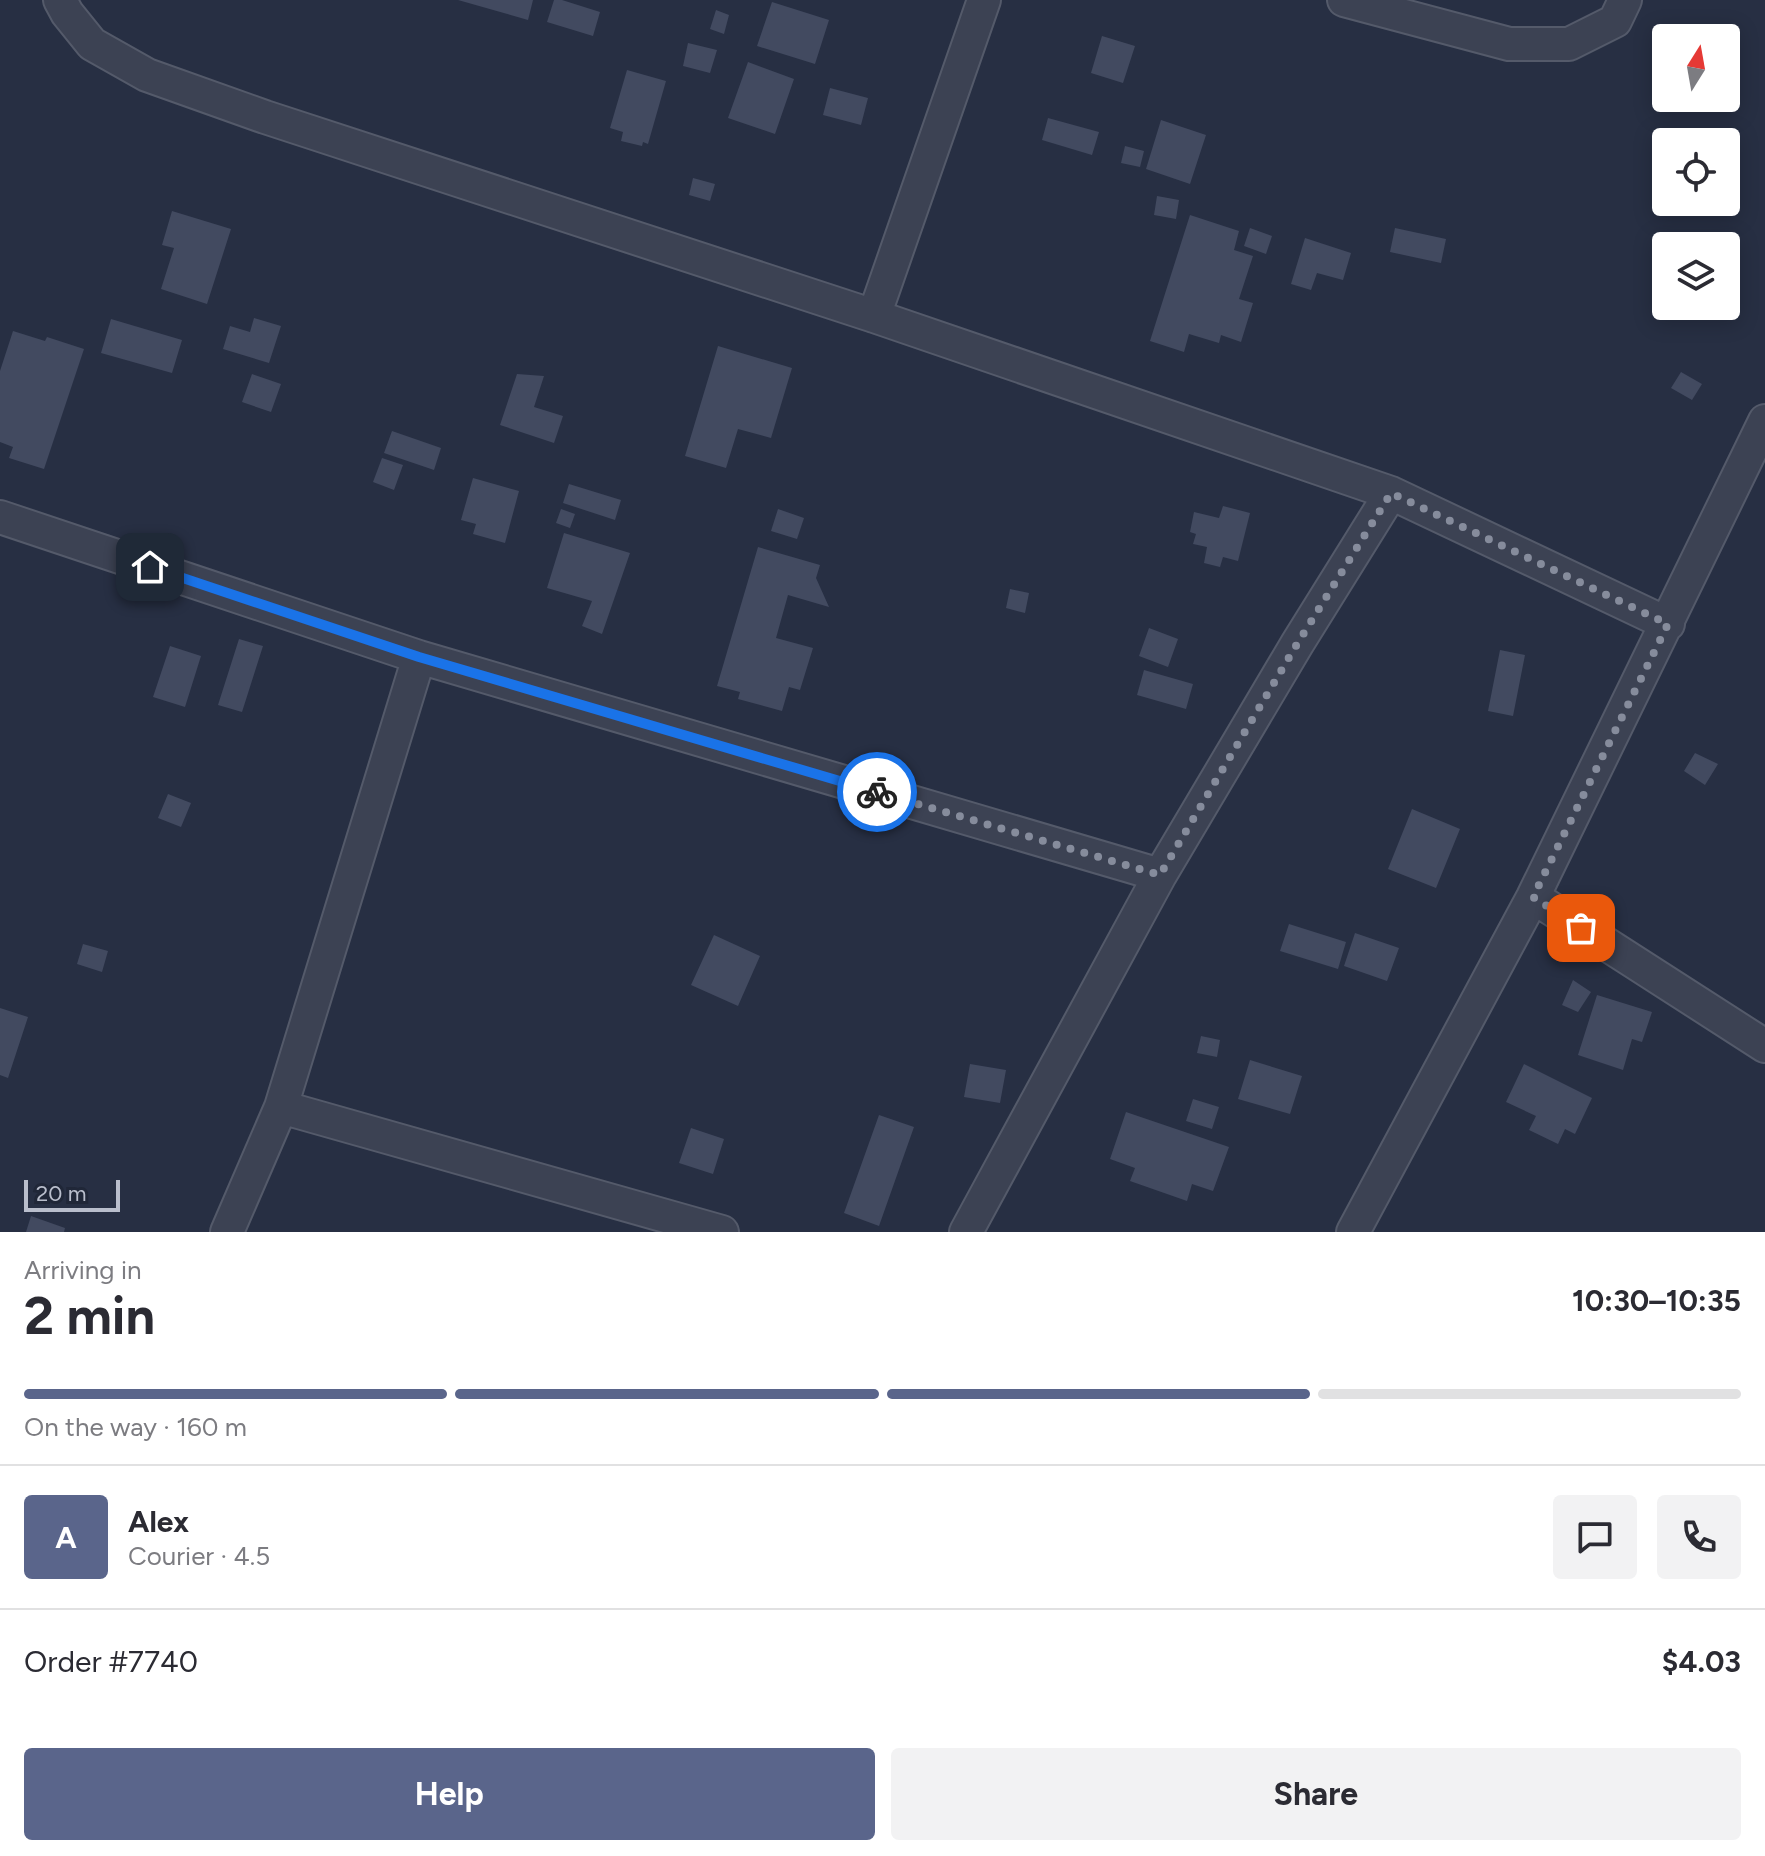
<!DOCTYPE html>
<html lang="en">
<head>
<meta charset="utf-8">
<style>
	:root { --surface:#fff; --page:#f2f2f3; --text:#2b2b33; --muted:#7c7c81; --line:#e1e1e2; --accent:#5a658b }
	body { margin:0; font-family:Figtree,sans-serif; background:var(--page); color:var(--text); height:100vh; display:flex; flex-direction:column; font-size:30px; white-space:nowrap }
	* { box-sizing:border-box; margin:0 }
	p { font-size:26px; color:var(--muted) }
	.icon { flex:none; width:44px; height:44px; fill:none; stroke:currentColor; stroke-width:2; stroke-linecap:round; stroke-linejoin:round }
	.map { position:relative; height:1232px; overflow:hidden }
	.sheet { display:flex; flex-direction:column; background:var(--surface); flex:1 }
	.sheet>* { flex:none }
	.needle { width:52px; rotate:11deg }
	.fabs { position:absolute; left:1652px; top:24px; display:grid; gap:16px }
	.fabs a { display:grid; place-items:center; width:88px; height:88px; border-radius:8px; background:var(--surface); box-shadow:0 4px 20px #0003; font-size:40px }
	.scale { position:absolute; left:24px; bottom:20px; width:96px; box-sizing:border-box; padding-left:8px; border:4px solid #b9becc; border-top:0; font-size:22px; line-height:28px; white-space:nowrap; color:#b9becc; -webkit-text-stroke:6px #202738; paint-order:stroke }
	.pin { position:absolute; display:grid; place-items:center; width:68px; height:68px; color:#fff; margin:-34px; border-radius:16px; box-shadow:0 4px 12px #0006 }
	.courier { position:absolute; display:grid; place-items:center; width:80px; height:80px; margin:-40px; border:6px solid #1a73e8; border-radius:50%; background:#fff; color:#222; box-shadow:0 2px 10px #0007 }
	.headline em { font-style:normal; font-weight:700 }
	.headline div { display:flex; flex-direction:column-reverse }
	.headline { display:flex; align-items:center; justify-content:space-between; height:136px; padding:0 24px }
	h1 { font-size:52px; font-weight:700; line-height:60px }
	.bar { display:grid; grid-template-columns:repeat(4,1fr); gap:12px 8px; align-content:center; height:96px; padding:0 24px }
	.bar i { height:10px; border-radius:6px; background:var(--line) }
	.bar .selected { background:var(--accent) }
	.bar p { grid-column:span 4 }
	.line { display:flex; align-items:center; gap:20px; padding:0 24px; border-top:2px solid var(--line) }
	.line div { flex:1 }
	.round { display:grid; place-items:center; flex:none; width:84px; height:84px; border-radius:8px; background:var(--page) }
	.action { display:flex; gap:16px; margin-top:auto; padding:16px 24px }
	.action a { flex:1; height:92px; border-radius:8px; background:var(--accent); color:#fff; font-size:32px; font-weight:700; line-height:92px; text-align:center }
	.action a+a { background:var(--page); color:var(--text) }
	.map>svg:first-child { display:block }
	.building { fill:#424a60 }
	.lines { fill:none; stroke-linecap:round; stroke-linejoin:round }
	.street-casing { stroke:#545a6a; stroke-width:36 }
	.street { stroke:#3c4253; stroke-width:32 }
	.done { stroke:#868c9c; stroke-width:8; stroke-dasharray:0 14.4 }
	.route { stroke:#1a73e8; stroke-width:10 }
</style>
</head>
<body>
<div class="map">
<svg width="1765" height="1232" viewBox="0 0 1765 1232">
	<rect width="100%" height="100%" fill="#272f43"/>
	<path class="building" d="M 458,0 L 533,0 L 528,20 Z
		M 554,0 L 562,0 L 600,12 L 593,36 L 547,22 Z
		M 772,2 L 829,20 L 815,64 L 757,46 Z
		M 716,10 L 729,15 L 724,34 L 710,29 Z
		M 1102,36 L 1135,46 L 1123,83 L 1091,73 Z
		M 688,43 L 717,50 L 710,73 L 683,66 Z
		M 748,62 L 794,79 L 775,134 L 728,118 Z
		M 627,70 L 666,81 L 648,144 L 643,142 L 642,146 L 621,141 L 623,132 L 610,128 Z
		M 830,88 L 868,98 L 861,125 L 823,115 Z
		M 1048,118 L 1099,132 L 1092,155 L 1042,140 Z
		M 1161,120 L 1206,135 L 1190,184 L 1146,169 Z
		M 1125,146 L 1144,151 L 1140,167 L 1121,163 Z
		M 693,178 L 715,184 L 710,201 L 689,195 Z
		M 1157,196 L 1179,200 L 1176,219 L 1154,215 Z
		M 172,211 L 231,229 L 207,304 L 161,289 L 174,248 L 162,245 Z
		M 1190,215 L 1239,231 L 1234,250 L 1253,256 L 1239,299 L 1253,303 L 1241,342 L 1221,335 L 1219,343 L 1189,334 L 1184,352 L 1150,341 Z
		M 1250,228 L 1272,236 L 1266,254 L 1244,246 Z
		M 1395,228 L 1446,239 L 1441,263 L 1390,252 Z
		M 1305,238 L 1351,253 L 1343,280 L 1317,273 L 1311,290 L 1291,284 Z
		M 254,318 L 281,326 L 269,363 L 223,349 L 230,326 L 250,332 Z
		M 111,319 L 182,340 L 172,373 L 101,353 Z
		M 13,331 L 45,341 L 47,337 L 84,349 L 44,469 L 9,458 L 13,447 L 0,442 L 0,371 Z
		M 718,346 L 792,368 L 771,438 L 738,429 L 726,468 L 685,456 Z
		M 1681,372 L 1702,384 L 1692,400 L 1671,388 Z
		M 252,374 L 281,384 L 271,412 L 242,402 Z
		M 517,374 L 544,376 L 534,407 L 563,416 L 554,443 L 500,425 Z
		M 392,431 L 441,448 L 434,470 L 384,453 Z
		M 382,458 L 403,465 L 394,490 L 373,482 Z
		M 473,478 L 519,491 L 505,543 L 473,534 L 476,524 L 461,520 Z
		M 569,484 L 621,500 L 615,520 L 563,503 Z
		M 1223,506 L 1250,513 L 1238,561 L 1223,557 L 1220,567 L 1204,563 L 1207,547 L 1193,544 L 1196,534 L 1190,532 L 1194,512 L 1219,518 Z
		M 561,509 L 575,514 L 570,528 L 556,523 Z
		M 778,509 L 804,518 L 797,539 L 771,531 Z
		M 564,533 L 630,553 L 602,634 L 582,626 L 592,601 L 547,588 Z
		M 758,547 L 820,565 L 816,578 L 829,607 L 788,595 L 776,638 L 813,648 L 800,690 L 789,687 L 782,711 L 738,699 L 740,692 L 717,686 Z
		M 1010,589 L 1029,593 L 1025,613 L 1006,608 Z
		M 1149,628 L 1178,639 L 1168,667 L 1139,656 Z
		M 239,639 L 263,646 L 242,712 L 218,705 Z
		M 170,646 L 201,656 L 185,707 L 153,697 Z
		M 1500,650 L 1525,655 L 1513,716 L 1488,711 Z
		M 1144,670 L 1193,684 L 1186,709 L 1137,695 Z
		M 1695,753 L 1718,764 L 1705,785 L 1684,771 Z
		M 168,794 L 191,803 L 181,827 L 158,818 Z
		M 1412,809 L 1460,829 L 1436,888 L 1388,869 Z
		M 1289,924 L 1346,942 L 1338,969 L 1280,951 Z
		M 1355,933 L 1399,948 L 1387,981 L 1344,966 Z
		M 714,935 L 760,956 L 738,1006 L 691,985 Z
		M 83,944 L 108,951 L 102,972 L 77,964 Z
		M 1573,980 L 1591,992 L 1578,1012 L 1562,1005 Z
		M 1597,995 L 1652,1012 L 1642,1042 L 1632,1039 L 1623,1070 L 1578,1055 Z
		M 0,1008 L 28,1017 L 8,1078 L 0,1075 Z
		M 1201,1036 L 1220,1040 L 1217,1057 L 1197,1053 Z
		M 1250,1060 L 1302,1076 L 1290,1114 L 1238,1099 Z
		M 970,1064 L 1006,1070 L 1000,1103 L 964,1097 Z
		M 1524,1064 L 1592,1098 L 1575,1134 L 1565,1129 L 1558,1144 L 1529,1130 L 1536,1116 L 1506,1102 Z
		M 1193,1099 L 1219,1107 L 1212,1129 L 1186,1121 Z
		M 1126,1112 L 1229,1147 L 1213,1191 L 1192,1184 L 1187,1201 L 1130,1181 L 1135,1168 L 1110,1159 Z
		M 879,1115 L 914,1127 L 879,1226 L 844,1213 Z
		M 691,1128 L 724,1139 L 713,1174 L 679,1163 Z
		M 31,1216 L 65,1228 L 64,1232 L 26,1232 Z"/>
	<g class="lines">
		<defs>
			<path id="street" d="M 60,0 L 67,13 L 92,44 L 147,75 L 265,117 L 874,316 L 1391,493 L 1668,624
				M 1344,0 L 1509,44 L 1569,44 L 1615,21 L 1625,0
				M 874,316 L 984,0
				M 0,517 L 419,657 L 1160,875
				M 1533,897 L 1765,1046
				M 281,1107 L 722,1232
				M 227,1232 L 281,1107 L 419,657
				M 966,1232 L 1160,875 L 1297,644 L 1391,493
				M 1353,1232 L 1533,897 L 1765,421"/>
		</defs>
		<use href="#street" class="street-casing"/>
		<use href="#street" class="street"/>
	</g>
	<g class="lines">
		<path class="done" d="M 877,792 L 1160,875 L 1297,644 L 1391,493 L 1668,624 L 1533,897 L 1581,928"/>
		<path class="route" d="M 150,567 L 419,657 L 877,792"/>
	</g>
</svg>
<div class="fabs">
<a><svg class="needle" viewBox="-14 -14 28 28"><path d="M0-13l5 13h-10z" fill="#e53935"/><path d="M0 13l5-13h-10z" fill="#7c7c81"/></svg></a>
<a><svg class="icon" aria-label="locate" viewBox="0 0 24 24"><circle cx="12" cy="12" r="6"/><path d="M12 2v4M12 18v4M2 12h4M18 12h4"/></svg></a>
<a><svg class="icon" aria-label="layers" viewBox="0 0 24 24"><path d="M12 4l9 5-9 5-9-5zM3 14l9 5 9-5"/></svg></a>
</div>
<div class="scale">20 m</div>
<div class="pin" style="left:1581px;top:928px;background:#ea580c"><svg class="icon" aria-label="bag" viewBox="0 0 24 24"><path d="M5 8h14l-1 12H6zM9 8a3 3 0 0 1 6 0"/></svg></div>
<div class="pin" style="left:150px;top:567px;background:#1f2937"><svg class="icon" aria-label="home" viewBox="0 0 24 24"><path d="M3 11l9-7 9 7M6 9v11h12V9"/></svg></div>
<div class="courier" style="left:877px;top:792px"><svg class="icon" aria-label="bike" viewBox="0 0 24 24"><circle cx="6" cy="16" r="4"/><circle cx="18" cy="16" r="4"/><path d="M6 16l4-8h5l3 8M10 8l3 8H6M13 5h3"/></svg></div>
</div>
<section class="sheet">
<div class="headline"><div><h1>2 min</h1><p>Arriving in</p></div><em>10:30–10:35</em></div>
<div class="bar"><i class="selected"></i><i class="selected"></i><i class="selected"></i><i></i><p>On the way · 160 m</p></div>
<div class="line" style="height:144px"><b class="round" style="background:var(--accent);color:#fff">A</b><div><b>Alex</b><p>Courier · 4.5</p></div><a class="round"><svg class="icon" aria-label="chat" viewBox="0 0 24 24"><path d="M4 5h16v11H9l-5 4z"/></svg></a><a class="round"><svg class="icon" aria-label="phone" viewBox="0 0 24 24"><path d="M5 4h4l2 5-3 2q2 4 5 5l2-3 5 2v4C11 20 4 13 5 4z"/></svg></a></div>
<div class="line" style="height:104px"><div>Order #7740</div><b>$4.03</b></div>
<div class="action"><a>Help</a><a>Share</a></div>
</section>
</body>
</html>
